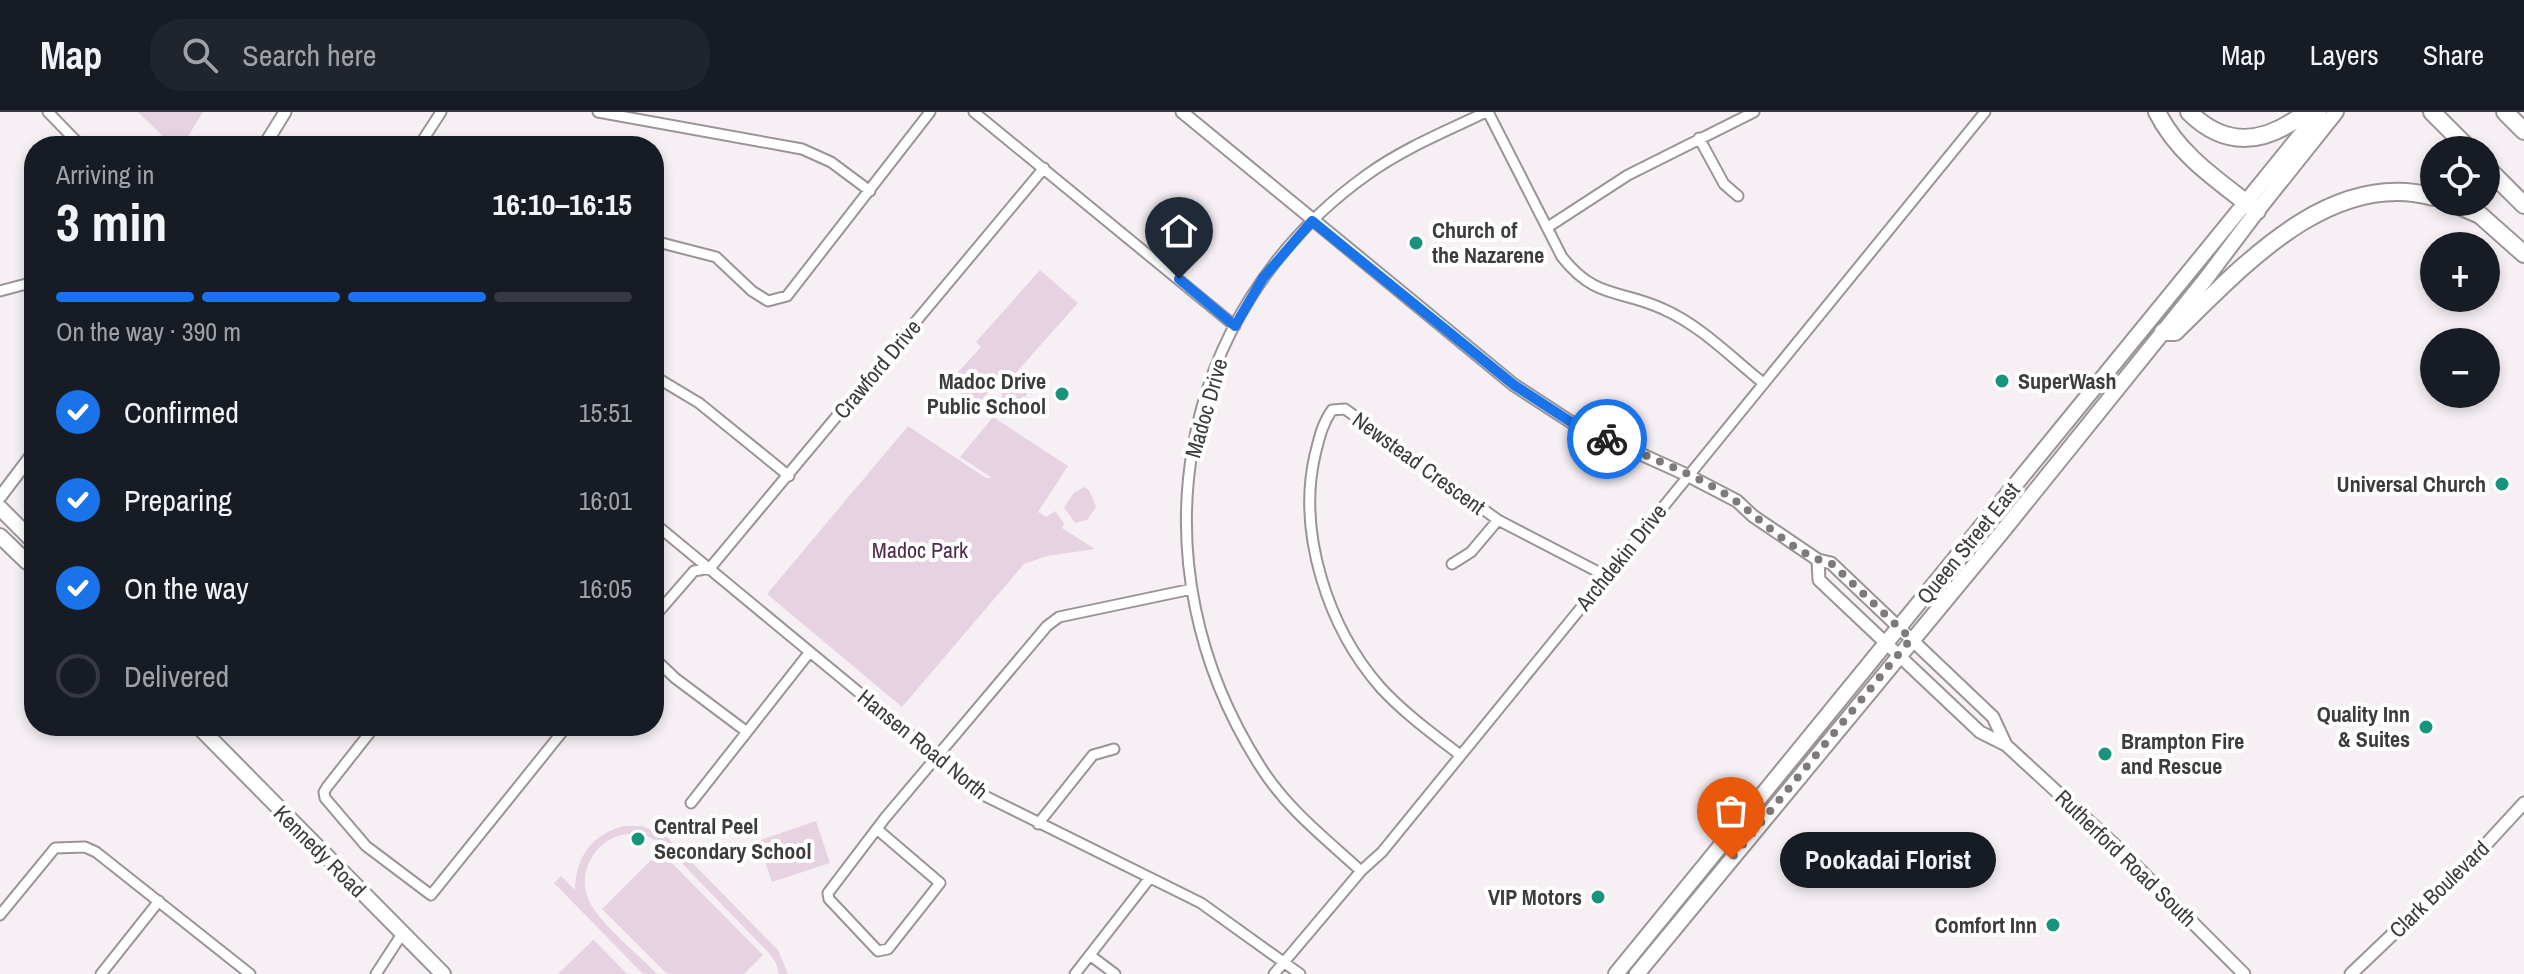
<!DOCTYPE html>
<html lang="en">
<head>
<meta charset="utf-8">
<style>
	:root { --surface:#171b24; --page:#20242c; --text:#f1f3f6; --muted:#9ea1a6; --line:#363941; --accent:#1a73e8 }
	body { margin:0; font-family:"Archivo Narrow",sans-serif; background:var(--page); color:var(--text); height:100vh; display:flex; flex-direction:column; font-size:30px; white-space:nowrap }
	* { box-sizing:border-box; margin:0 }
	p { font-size:26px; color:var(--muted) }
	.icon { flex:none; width:44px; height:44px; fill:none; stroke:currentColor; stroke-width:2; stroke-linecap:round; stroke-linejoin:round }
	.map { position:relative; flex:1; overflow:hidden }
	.sheet { position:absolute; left:24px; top:24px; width:640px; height:600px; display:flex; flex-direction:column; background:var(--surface); border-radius:32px; box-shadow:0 4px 12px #0003 }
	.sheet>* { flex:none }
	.buttons { position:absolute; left:2420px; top:24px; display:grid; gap:16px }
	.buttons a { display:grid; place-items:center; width:80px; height:80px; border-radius:50%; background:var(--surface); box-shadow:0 4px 12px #0003; font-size:40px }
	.pin { position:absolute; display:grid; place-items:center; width:68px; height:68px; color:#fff; margin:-82px -34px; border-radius:50% 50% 50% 0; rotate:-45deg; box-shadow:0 0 8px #0007 }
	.pin .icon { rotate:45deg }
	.courier { position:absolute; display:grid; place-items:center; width:80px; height:80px; margin:-40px; border:6px solid #1a73e8; border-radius:50%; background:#fff; color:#222; box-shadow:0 2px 10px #0007 }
	.bubble { position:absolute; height:56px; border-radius:28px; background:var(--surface); box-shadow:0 4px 12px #0003; font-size:26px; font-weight:700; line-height:56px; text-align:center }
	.overview em { font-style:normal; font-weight:700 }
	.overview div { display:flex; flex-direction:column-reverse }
	.overview { display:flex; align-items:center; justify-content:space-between; height:136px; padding:0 32px }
	h1 { font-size:52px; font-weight:700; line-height:60px }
	.bar { display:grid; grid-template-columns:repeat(4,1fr); gap:12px 8px; align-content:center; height:96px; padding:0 32px }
	.bar i { height:10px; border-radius:6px; background:var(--line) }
	.bar .active { background:var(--accent) }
	.bar p { grid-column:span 4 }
	ol { padding:0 32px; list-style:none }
	li { display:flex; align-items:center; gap:24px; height:88px }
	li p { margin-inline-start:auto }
	li .icon { padding:8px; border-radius:50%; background:var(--accent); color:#fff; stroke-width:4 }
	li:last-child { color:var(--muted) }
	li i { width:44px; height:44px; border:4px solid var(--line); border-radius:50% }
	header { display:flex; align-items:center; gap:48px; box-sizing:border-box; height:112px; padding:0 40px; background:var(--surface); border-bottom:2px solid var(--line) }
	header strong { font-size:38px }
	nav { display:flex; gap:44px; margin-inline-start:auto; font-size:28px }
	.search { width:560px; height:72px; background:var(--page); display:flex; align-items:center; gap:20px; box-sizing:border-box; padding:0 28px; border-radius:32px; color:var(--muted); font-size:30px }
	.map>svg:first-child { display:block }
	.green { fill:#e7d2e2 }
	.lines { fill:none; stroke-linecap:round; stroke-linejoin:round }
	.minor-casing { stroke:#9a9498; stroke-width:13 }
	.tertiary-casing { stroke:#9a9498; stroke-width:15 }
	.secondary-casing { stroke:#9a9498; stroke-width:18 }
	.primary-casing { stroke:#9a9498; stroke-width:18 }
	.motorway-casing { stroke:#9a9498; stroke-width:20 }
	.minor { stroke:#fff; stroke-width:9 }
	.tertiary { stroke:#fff; stroke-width:11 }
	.secondary { stroke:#fff; stroke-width:14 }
	.primary { stroke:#fff; stroke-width:14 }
	.motorway { stroke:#fff; stroke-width:16 }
	.done { stroke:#7e7a7c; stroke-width:8; stroke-dasharray:0 14.4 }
	.route { stroke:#1a73e8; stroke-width:10 }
	.poi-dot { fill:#17947b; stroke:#fff; stroke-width:3 }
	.labels { text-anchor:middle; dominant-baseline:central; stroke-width:8; stroke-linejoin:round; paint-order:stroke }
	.poi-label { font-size:22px; font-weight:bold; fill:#3d3b3c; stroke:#fff; text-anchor:end }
	.street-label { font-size:22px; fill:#3d3b3c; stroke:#fff }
	.park-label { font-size:22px; fill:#512a4a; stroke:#fff }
</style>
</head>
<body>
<header>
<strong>Map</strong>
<div class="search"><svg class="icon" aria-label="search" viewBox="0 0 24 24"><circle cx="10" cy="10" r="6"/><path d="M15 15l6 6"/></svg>Search here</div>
<nav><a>Map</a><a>Layers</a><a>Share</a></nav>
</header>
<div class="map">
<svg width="2524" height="862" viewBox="0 0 2524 862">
	<rect width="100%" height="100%" fill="#f6f0f4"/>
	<path class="green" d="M 138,0 L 203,0 L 182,34 L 173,34 Z
		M 1040,158 L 1078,191 L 1014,263 L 1008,259 L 976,294 L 949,270 L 981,235 L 976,230 Z
		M 1013,268 L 1028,279 L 1026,284 L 1009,291 L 1002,285 L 1001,278 L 1007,270 Z
		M 993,305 L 1068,354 L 1038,400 L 1046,405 L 1055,399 L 1064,411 L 1062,416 L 1095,437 L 1047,444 L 1024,452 L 902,595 L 767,482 L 908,314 L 986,366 L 992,366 L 960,345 Z
		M 1084,375 L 1089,378 L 1096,395 L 1087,408 L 1075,411 L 1064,395 L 1074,381 Z
		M 816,709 L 830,751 L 772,770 L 758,729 Z
		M 624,714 L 642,714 L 667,725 L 778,838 L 788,862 L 779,862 L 776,851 L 768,840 L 665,734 C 656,729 648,723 637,722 C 602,718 574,756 589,789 C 602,814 637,841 657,862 L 643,862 L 554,771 L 561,764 L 575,778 C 576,746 590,723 624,714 Z
		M 660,739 L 763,843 L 744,862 L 667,862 L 602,797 Z
		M 594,828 L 627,862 L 558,862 L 593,828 Z"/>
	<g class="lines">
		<defs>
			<path id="minor" d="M 48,0 L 81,34
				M 598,0 L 802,37 L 831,50 L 870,79
				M 974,0 L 1235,214
				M 1488,0 L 1562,145 C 1596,188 1620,177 1663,197 C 1700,213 1732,246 1762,270
				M 1699,26 L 1724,72 L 1738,84
				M 419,34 L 441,0
				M 1548,115 L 1628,63 L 1754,0
				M 654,129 L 716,145 L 752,179 L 768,189 L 787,184 L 930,0
				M 0,179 L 34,170
				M 654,264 L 699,291 L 789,364
				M 654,411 L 983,683 L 1201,791 L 1300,862
				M 1452,452 L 1471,440 L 1498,408
				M 710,456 L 1044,56
				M 654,505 L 694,459 L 710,456
				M 654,546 L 675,566 L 747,620
				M 375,614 L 327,675 L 324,680 L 325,686 L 366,734 L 431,783 L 567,614
				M 1460,643 C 1433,622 1404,601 1381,576 C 1328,516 1297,421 1315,343 C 1319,327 1322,312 1332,298 L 1345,297 L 1498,408 L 1606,464
				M 691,691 L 809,541
				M 1038,712 L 1093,643 L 1114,637
				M 878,718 L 940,771 L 888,837 L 878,839 L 829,787 L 828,781 L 885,706 L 1047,514 L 1059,505 L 1192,477
				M 1361,759 C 1325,726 1286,696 1260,654 C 1132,454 1173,201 1368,62 C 1404,36 1447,19 1486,0
				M 0,803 L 55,736 L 85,735 L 96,740 L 250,862
				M 1091,844 L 1115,862
				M 101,862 L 159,789
				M 376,862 L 402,822
				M 1075,862 L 1149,767
				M 1274,862 L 1361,759 L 1382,740 L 1985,0"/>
			<path id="tertiary" d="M 1182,0 L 1514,273 L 1574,312 L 1687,363 L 1737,389 L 1753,404 L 1818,448 L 1831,451 L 1993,605 L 2006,633
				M 264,34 L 285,0
				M 0,385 L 34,340
				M 1818,448 L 1819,468 L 1980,620 L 2006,633 L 2118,736 L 2244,862
				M 2351,862 L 2479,740 L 2524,691"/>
			<path id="secondary" d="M 0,396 L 34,430
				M 0,424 L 27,450 L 34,452
				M 198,614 L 443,862
				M 1616,862 L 2246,90
				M 1637,862 L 2002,420 L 2205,168 L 2257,99"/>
			<path id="primary" d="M 2246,90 L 2319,0
				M 2257,99 L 2336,0"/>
			<path id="motorway" d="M 2157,0 C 2179,44 2219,69 2257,99
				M 2189,0 C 2226,37 2266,32 2306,0
				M 2432,0 L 2470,38
				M 2505,0 L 2524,19
				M 2486,55 L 2524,93
				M 2450,90 L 2480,103 L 2524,142
				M 2163,220 L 2175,220 C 2242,155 2330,56 2434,85"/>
		</defs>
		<use href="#minor" class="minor-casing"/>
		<use href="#tertiary" class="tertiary-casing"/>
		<use href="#secondary" class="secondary-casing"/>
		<use href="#primary" class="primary-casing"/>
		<use href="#motorway" class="motorway-casing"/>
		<use href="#minor" class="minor"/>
		<use href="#tertiary" class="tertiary"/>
		<use href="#secondary" class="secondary"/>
		<use href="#primary" class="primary"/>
		<use href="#motorway" class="motorway"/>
	</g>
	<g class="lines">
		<path class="done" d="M 1607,327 C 1647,345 1702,364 1737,390 C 1764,410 1798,445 1831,451 L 1911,527 L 1731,747"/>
		<path class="route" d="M 1179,167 L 1235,214 L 1263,166 L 1312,109 L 1514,273 L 1574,312 L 1607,327"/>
	</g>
	<g class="poi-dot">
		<circle cx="1416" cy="131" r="8"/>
		<circle cx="2002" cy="269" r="8"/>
		<circle cx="1062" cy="282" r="8"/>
		<circle cx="2502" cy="372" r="8"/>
		<circle cx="2426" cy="615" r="8"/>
		<circle cx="2105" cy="642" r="8"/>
		<circle cx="638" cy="727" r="8"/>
		<circle cx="1598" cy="785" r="8"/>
		<circle cx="2053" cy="813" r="8"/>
	</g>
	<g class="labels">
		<g class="poi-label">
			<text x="1432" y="118" text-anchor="start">Church of<tspan x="1432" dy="25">the Nazarene</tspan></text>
			<text x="1046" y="269">Madoc Drive<tspan x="1046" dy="25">Public School</tspan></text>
			<text x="2018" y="269" text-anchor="start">SuperWash</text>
			<text x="2486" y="372">Universal Church</text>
			<text x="2410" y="602">Quality Inn<tspan x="2410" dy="25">&amp; Suites</tspan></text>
			<text x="2121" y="629" text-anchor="start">Brampton Fire<tspan x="2121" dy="25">and Rescue</tspan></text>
			<text x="654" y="714" text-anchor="start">Central Peel<tspan x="654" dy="25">Secondary School</tspan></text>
			<text x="1582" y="785">VIP Motors</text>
			<text x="2037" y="813">Comfort Inn</text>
		</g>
		<g class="street-label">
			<text transform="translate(877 257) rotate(-50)">Crawford Drive</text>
			<text transform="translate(1206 296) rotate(-74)">Madoc Drive</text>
			<text transform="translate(1419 351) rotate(36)">Newstead Crescent</text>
			<text transform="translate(1968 431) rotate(-51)">Queen Street East</text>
			<text transform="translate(1621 445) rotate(-51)">Archdekin Drive</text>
			<text transform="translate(923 632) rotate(39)">Hansen Road North</text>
			<text transform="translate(320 739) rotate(45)">Kennedy Road</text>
			<text transform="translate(2126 746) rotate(44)">Rutherford Road South</text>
			<text transform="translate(2439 777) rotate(-44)">Clark Boulevard</text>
		</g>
		<g class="park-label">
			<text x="920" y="438">Madoc Park</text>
		</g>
	</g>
</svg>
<div class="buttons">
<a><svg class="icon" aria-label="locate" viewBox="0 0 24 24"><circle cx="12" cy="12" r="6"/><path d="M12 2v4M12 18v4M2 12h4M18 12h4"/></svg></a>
<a>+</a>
<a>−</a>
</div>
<div class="pin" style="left:1731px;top:747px;background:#ea580c"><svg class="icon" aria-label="bag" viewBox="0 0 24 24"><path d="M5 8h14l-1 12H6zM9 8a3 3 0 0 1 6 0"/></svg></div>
<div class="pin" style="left:1179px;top:167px;background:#1f2937"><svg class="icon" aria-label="home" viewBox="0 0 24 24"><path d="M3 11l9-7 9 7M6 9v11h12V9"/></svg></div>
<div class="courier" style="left:1607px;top:327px"><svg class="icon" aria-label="bike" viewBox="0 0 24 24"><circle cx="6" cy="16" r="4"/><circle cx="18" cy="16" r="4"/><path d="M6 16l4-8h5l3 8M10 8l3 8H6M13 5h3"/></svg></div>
<div class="bubble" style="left:1780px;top:720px;width:216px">Pookadai Florist</div>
<section class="sheet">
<div class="overview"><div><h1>3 min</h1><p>Arriving in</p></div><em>16:10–16:15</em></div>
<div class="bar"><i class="active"></i><i class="active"></i><i class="active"></i><i></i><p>On the way · 390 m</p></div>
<ol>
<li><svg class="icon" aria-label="check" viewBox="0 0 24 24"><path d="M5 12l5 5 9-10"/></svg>Confirmed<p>15:51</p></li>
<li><svg class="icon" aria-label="check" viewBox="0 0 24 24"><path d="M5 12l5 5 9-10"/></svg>Preparing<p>16:01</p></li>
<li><svg class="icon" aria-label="check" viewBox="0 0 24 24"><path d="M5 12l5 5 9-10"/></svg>On the way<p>16:05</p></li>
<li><i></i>Delivered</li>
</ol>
</section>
</div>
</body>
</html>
